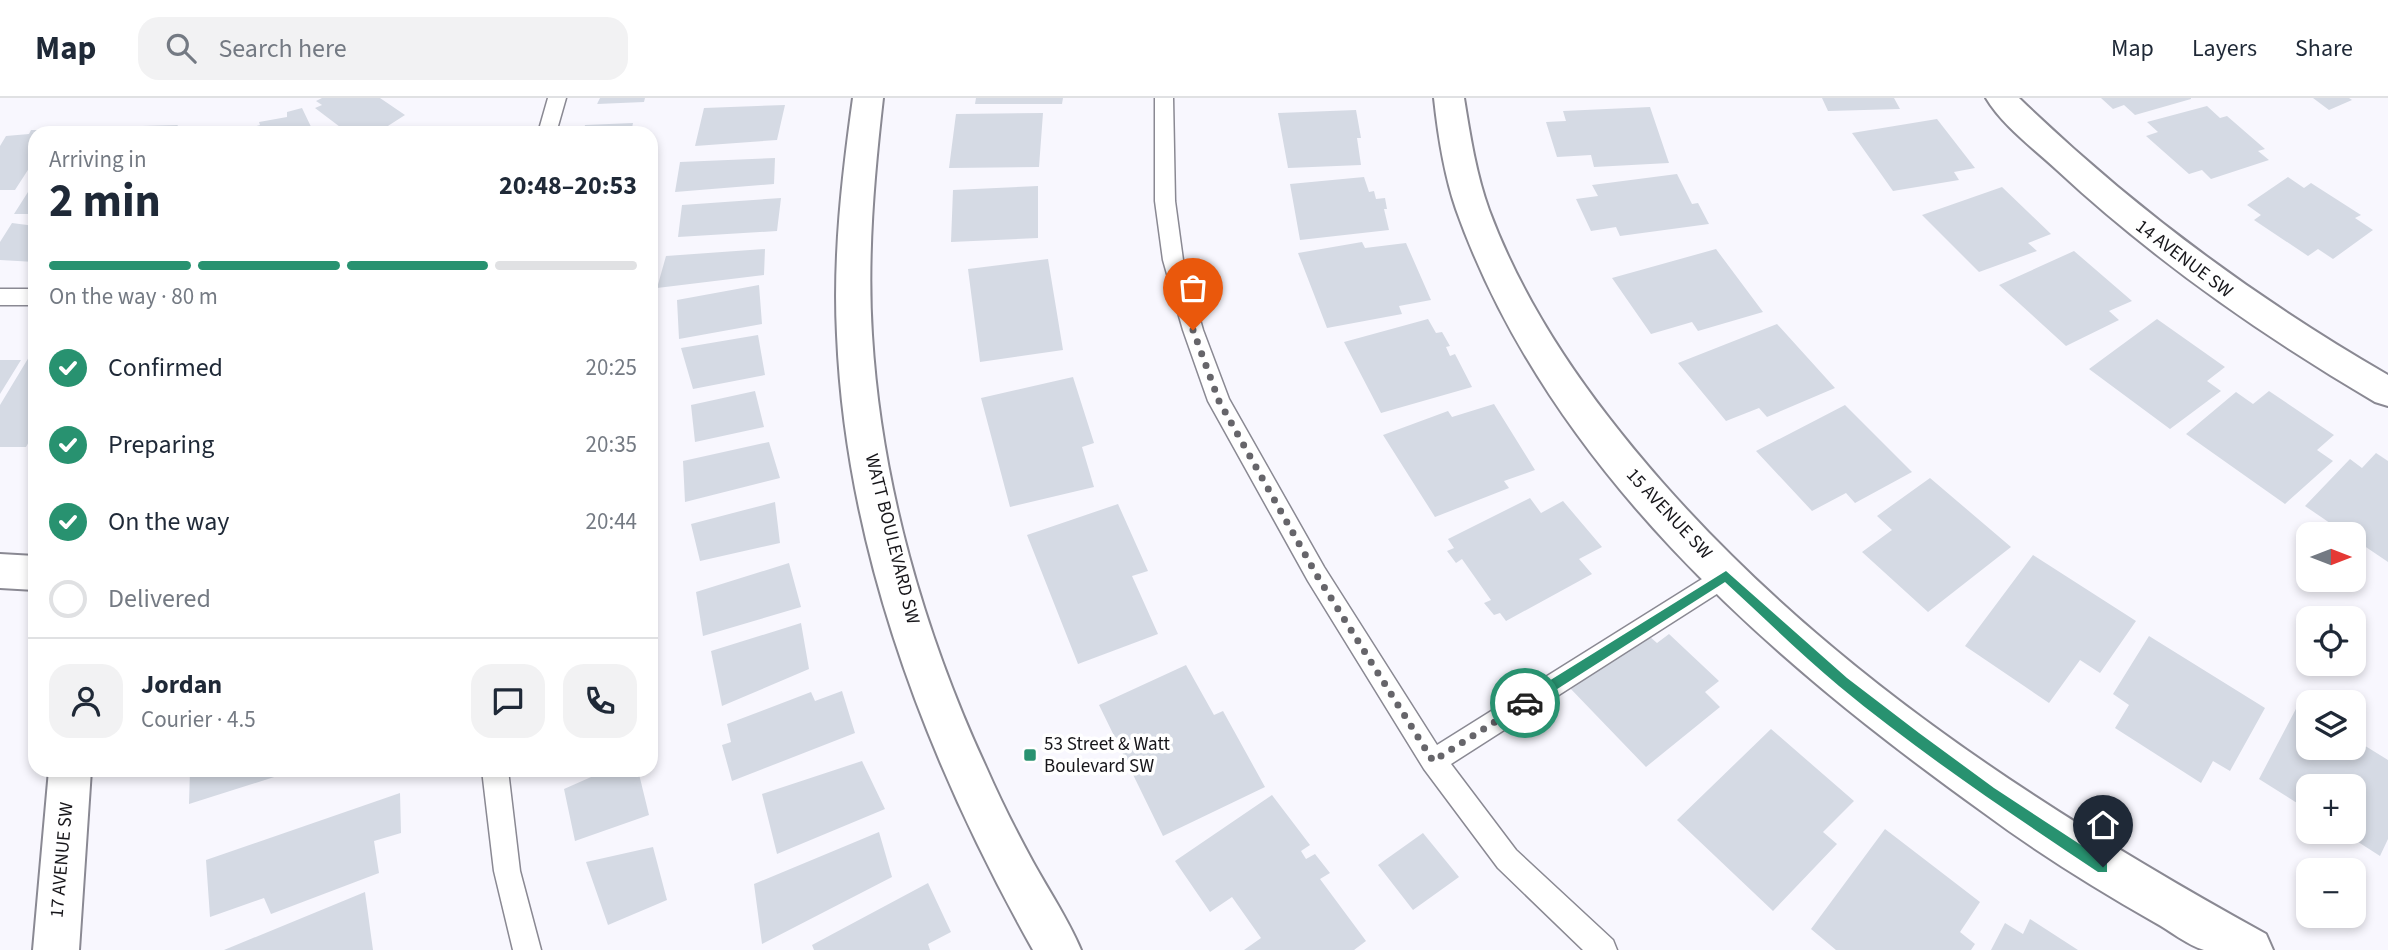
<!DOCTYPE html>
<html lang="en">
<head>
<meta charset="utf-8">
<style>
	:root { --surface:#fff; --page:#f2f2f3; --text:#1f2937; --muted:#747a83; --line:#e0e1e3; --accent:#289270 }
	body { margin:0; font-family:"Source Sans 3",sans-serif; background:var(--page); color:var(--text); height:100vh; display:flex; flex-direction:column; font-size:26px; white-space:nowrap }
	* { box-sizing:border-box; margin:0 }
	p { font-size:23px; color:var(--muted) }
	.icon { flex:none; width:38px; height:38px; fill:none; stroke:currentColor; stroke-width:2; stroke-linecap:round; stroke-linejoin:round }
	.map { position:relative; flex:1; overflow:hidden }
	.sheet { position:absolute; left:28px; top:28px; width:630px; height:651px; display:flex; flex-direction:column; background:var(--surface); border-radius:21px; box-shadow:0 4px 10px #0003 }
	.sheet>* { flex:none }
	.needle { width:46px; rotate:90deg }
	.controls { position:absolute; left:2296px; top:424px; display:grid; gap:14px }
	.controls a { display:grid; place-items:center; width:70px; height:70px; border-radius:14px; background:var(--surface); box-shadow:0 4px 10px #0003; font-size:35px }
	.pin { position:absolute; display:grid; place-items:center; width:60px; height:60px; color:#fff; margin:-72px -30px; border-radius:50% 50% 50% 0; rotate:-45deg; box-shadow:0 0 7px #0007 }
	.pin .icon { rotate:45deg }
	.courier { position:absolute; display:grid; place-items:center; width:70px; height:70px; margin:-35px; border:5px solid #289270; border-radius:50%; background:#fff; color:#222; box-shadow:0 2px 9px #0007 }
	.overview em { font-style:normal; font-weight:700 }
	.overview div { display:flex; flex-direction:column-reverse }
	.overview { display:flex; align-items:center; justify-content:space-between; height:119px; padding:0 21px }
	h1 { font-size:46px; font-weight:700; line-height:52px }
	.bar { display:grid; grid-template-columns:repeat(4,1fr); gap:10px 7px; align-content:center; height:84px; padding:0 21px }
	.bar i { height:9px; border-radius:5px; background:var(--line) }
	.bar .on { background:var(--accent) }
	.bar p { grid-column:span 4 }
	.line { display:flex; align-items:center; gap:18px; padding:0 21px; border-top:2px solid var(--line) }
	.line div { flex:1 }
	.round { display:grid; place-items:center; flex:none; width:74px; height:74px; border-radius:21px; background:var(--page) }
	ol { padding:0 21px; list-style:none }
	li { display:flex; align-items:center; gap:21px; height:77px }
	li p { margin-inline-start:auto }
	li .icon { padding:7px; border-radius:50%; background:var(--accent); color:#fff; stroke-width:4 }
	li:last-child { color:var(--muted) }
	li i { width:38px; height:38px; border:4px solid var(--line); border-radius:50% }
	header { display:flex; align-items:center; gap:42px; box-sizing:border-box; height:98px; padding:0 35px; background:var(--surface); border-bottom:2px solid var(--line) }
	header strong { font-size:33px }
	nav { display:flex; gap:38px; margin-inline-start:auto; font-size:24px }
	.search { width:490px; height:63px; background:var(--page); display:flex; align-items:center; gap:18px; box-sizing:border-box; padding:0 24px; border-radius:21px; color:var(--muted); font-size:26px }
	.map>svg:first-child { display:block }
	.building { fill:#d5dae4 }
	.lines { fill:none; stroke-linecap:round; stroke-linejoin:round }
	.lane-casing { stroke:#8a8993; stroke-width:3 }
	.street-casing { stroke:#8a8993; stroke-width:4 }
	.secondary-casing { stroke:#8a8993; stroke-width:4 }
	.lane { fill:#fff; fill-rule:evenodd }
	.street { fill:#fff; fill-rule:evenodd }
	.secondary { fill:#fff; fill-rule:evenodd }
	.route { fill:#289270 }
	.done { stroke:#66656a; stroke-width:7; stroke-dasharray:0 12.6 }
	.poi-dot { fill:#289270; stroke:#fff; stroke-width:2.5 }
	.labels { text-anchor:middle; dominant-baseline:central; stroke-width:7; stroke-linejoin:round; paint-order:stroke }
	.street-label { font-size:19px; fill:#17161a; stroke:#fff }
	.poi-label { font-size:19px; fill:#17161a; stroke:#fff; text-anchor:start }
</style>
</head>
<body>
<header>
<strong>Map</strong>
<div class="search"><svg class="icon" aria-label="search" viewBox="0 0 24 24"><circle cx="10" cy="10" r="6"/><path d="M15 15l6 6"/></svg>Search here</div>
<nav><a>Map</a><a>Layers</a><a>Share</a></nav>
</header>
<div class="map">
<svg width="2388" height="852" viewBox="0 0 2388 852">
	<rect width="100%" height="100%" fill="#f8f7fe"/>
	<path class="building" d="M 322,0 L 380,0 L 405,17 L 377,35 L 348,35 L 315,10 L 322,7 L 316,3 Z
		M 600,0 L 645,0 L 644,4 L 597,6 Z
		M 976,0 L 1063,0 L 1062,6 L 975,6 Z
		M 1822,0 L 1894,0 L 1900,11 L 1828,13 Z
		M 2101,0 L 2191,0 L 2191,1 L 2135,17 L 2124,7 L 2113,11 Z
		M 2313,0 L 2349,0 L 2352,2 L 2329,12 Z
		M 785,7 L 777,42 L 695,48 L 704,10 Z
		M 2207,8 L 2220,20 L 2227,18 L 2265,51 L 2258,53 L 2269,62 L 2211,81 L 2202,72 L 2189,76 L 2146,38 L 2158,34 L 2147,24 Z
		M 1650,9 L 1669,65 L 1594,69 L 1591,57 L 1557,59 L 1546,24 L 1566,23 L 1563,13 Z
		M 302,10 L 314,35 L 253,35 L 253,29 L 260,27 L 259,24 L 287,19 L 287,14 Z
		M 1356,12 L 1361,40 L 1357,40 L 1361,67 L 1288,70 L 1278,15 Z
		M 1043,15 L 1039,69 L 949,70 L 956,16 Z
		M 1937,21 L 1975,70 L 1954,74 L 1959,82 L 1893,93 L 1852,35 Z
		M 633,25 L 631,35 L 583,35 L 585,27 Z
		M 178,27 L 173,35 L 138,35 L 142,28 Z
		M 31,32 L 52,32 L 35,35 L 35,61 L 15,92 L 0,92 L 0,48 L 6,38 L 29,36 Z
		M 775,60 L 774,86 L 675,94 L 680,64 Z
		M 1677,76 L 1692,106 L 1698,105 L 1709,126 L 1620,138 L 1616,129 L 1591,133 L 1576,101 L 1598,98 L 1592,87 Z
		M 1364,79 L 1369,94 L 1374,93 L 1376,101 L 1385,100 L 1387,111 L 1384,111 L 1389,132 L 1300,142 L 1290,86 Z
		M 2288,79 L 2304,90 L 2311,85 L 2361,117 L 2355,120 L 2373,132 L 2333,161 L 2318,151 L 2308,158 L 2254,122 L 2261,117 L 2247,107 Z
		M 35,83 L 35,116 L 14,116 Z
		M 1038,88 L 1038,140 L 951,144 L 953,92 Z
		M 2002,89 L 2051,136 L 2028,145 L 2037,153 L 1979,174 L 1922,117 Z
		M 781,100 L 777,133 L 678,139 L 682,107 Z
		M 12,125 L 35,128 L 35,164 L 0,162 L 0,144 Z
		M 1362,144 L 1365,150 L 1406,145 L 1431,202 L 1399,208 L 1402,216 L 1327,230 L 1298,155 Z
		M 765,151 L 764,177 L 657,190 L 666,158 Z
		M 1716,151 L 1763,214 L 1698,233 L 1692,224 L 1651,236 L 1612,180 Z
		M 2074,153 L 2132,203 L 2109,213 L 2119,222 L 2066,248 L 1999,187 Z
		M 1048,161 L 1063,252 L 980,264 L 968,171 Z
		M 759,187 L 762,226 L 679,241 L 677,202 Z
		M 1428,221 L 1436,235 L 1442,234 L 1450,248 L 1446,249 L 1450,258 L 1455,256 L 1472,289 L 1381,315 L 1344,244 Z
		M 2157,221 L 2225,269 L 2207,283 L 2221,293 L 2170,331 L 2089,271 Z
		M 1777,226 L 1835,290 L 1767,319 L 1759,310 L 1726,323 L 1678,265 Z
		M 758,237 L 765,277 L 693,291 L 681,250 Z
		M 35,249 L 35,333 L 26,349 L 0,349 L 0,307 Z
		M 0,262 L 21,262 L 0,296 Z
		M 1073,279 L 1094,345 L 1082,349 L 1094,389 L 1010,409 L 981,300 Z
		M 755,293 L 764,329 L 695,344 L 691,307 Z
		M 2269,293 L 2334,337 L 2317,352 L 2333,363 L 2285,406 L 2186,336 L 2236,294 L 2253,306 Z
		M 1494,306 L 1535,372 L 1504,383 L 1509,390 L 1435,419 L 1383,337 L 1448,313 L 1452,319 Z
		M 1845,307 L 1912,374 L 1855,405 L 1846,395 L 1812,413 L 1756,353 Z
		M 769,344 L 780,380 L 685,404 L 683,363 Z
		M 2376,355 L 2388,363 L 2388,464 L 2354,441 L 2354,436 L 2346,436 L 2305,408 L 2350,361 L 2362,370 Z
		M 1930,380 L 2011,449 L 1928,514 L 1862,454 L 1892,432 L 1877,418 Z
		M 1530,400 L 1541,415 L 1563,403 L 1602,449 L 1579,461 L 1592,476 L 1506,523 L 1500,515 L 1494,517 L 1484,505 L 1491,502 L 1462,461 L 1456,465 L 1447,453 L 1454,450 L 1448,441 Z
		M 775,404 L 780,445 L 700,463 L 691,426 Z
		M 1118,406 L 1148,473 L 1132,478 L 1158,536 L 1078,566 L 1027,437 Z
		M 2033,457 L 2136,523 L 2100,575 L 2080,562 L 2049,605 L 1965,548 Z
		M 789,465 L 801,509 L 703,538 L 696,494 Z
		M 801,525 L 809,571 L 722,608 L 711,553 Z
		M 1642,532 L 1657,545 L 1669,536 L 1719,583 L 1705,594 L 1720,609 L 1646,669 L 1568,588 Z
		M 2149,538 L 2265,610 L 2230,673 L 2213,663 L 2201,685 L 2115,630 L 2129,607 L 2113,596 Z
		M 1186,567 L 1214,617 L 1223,613 L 1265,689 L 1163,738 L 1099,607 Z
		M 842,593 L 855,635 L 732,683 L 722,647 L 731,644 L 727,626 L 811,594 L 815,603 Z
		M 2298,607 L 2308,613 L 2308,649 L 2354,649 L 2354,641 L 2388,662 L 2388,741 L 2380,758 L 2341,733 L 2354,733 L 2354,688 L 2308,688 L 2308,712 L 2259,681 Z
		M 1771,631 L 1854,703 L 1823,734 L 1837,746 L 1773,813 L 1677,722 Z
		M 862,663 L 885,711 L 777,756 L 762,696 Z
		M 190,672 L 293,672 L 293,673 L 189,706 Z
		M 607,672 L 638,672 L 649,717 L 575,743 L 564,691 Z
		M 400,695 L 401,735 L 374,743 L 379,775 L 271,816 L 264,800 L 210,819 L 206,762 Z
		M 1272,697 L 1310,747 L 1301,753 L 1306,761 L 1315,756 L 1330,775 L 1320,781 L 1366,843 L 1354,852 L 1244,852 L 1261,840 L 1232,799 L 1210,814 L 1175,763 Z
		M 1885,731 L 1980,804 L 1960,834 L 1975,846 L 1971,852 L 1836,852 L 1811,831 Z
		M 879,734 L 892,779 L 762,846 L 754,786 Z
		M 1423,735 L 1459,779 L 1413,812 L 1378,767 Z
		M 653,749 L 667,802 L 608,827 L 586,764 Z
		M 928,785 L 951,834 L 928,846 L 930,852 L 814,852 L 812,847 Z
		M 365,794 L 373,852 L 224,852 Z
		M 2030,821 L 2078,852 L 1991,852 L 2005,825 L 2023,836 Z"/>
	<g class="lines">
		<defs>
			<path id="lane" d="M 548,0 L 566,0 L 556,35 L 538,35 Z
				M 1155,0 L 1173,0 L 1175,103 L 1183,162 L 1203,232 L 1229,301 L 1324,469 L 1437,647 L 1718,471 L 1726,468 L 1734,471 L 1738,478 L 1734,485 L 1451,666 L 1516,752 L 1613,842 L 1617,852 L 1583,852 L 1498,770 L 1424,671 L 1308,483 L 1208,303 L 1183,232 L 1163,162 L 1155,103 Z
				M 0,191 L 35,191 L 35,207 L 0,207 Z
				M 482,672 L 508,672 L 520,773 L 541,852 L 513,852 L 494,773 Z"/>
			<path id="street" d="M 1434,0 L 1464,0 C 1470,37 1476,76 1489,112 C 1527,214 1591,303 1662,384 C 1830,575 2045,714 2266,836 L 2273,852 C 2253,852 2223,852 2204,852 C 2187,847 2169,832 2154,824 C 2096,791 2038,755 1984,715 C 1768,560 1548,370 1456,111 C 1444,76 1438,37 1434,0 Z
				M 1986,0 L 2019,0 C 2131,108 2253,199 2388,277 L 2388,308 L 2375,304 C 2261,237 2154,162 2057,72 C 2033,50 2002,27 1986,0 Z
				M 0,456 L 35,458 L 35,492 L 0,490 Z
				M 49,672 L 91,672 L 79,852 L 33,852 Z"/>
			<path id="secondary" d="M 853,0 L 883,0 C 874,79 867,158 872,237 C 881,385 924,535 986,669 C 1000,701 1016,733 1033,764 C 1049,793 1068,821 1081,852 L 1033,852 C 928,665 846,454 837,237 C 833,158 842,79 853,0 Z"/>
		</defs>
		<use href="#lane" class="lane-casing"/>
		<use href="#street" class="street-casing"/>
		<use href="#secondary" class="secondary-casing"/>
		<use href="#lane" class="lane"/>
		<use href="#street" class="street"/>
		<use href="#secondary" class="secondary"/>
	</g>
	<path class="route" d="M 1726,473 L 1847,580 L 1919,635 L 1994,690 L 2107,764 L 2107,774 L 2098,774 C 2010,715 1921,656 1839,588 C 1800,555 1763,519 1725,484 L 1529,609 L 1520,609 L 1520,601 Z"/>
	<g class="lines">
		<path class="done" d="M 1193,232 L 1219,303 L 1316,476 L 1433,663 L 1525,605"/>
	</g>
	<rect class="poi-dot" x="1023" y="650" width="14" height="14" rx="3.5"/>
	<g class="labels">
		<g class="street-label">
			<text transform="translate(2184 161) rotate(37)">14 AVENUE SW</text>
			<text transform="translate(1669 416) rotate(47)">15 AVENUE SW</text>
			<text transform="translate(892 441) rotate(76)">WATT BOULEVARD SW</text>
			<text transform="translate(62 762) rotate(-85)">17 AVENUE SW</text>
		</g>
		<g class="poi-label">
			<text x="1044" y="646">53 Street &amp; Watt<tspan x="1044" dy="22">Boulevard SW</tspan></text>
		</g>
	</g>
</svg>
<div class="controls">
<a><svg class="needle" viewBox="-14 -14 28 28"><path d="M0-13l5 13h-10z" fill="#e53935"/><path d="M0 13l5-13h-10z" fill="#747a83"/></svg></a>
<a><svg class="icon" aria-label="locate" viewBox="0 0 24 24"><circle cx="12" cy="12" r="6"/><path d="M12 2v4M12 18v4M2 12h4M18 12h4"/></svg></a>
<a><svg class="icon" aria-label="layers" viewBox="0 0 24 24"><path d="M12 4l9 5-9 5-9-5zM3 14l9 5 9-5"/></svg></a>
<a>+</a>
<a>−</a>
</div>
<div class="pin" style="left:1193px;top:232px;background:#ea580c"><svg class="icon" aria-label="bag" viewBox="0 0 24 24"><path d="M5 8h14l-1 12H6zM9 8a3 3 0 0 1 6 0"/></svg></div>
<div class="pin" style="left:2103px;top:769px;background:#1f2937"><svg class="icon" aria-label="home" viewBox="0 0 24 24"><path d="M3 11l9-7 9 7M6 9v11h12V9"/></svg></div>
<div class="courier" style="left:1525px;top:605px"><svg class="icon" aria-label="car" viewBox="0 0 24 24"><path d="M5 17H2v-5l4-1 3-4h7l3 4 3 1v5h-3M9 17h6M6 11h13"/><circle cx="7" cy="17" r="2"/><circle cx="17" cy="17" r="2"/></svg></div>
<section class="sheet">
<div class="overview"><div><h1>2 min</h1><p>Arriving in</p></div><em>20:48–20:53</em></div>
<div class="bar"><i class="on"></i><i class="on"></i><i class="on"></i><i></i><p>On the way · 80 m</p></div>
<ol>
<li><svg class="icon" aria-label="check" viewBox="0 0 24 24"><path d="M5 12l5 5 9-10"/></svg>Confirmed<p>20:25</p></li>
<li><svg class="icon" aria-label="check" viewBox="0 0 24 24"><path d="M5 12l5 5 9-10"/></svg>Preparing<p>20:35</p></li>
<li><svg class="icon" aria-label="check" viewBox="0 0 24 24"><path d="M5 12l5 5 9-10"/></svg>On the way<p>20:44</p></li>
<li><i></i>Delivered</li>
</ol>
<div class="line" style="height:126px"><a class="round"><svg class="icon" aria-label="person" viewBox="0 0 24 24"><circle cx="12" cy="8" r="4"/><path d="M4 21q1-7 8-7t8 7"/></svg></a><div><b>Jordan</b><p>Courier · 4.5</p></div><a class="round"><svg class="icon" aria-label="chat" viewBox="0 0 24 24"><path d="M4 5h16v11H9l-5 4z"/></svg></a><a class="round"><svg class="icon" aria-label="phone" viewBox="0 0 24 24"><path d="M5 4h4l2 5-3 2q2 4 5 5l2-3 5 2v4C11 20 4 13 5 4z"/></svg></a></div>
</section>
</div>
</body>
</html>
